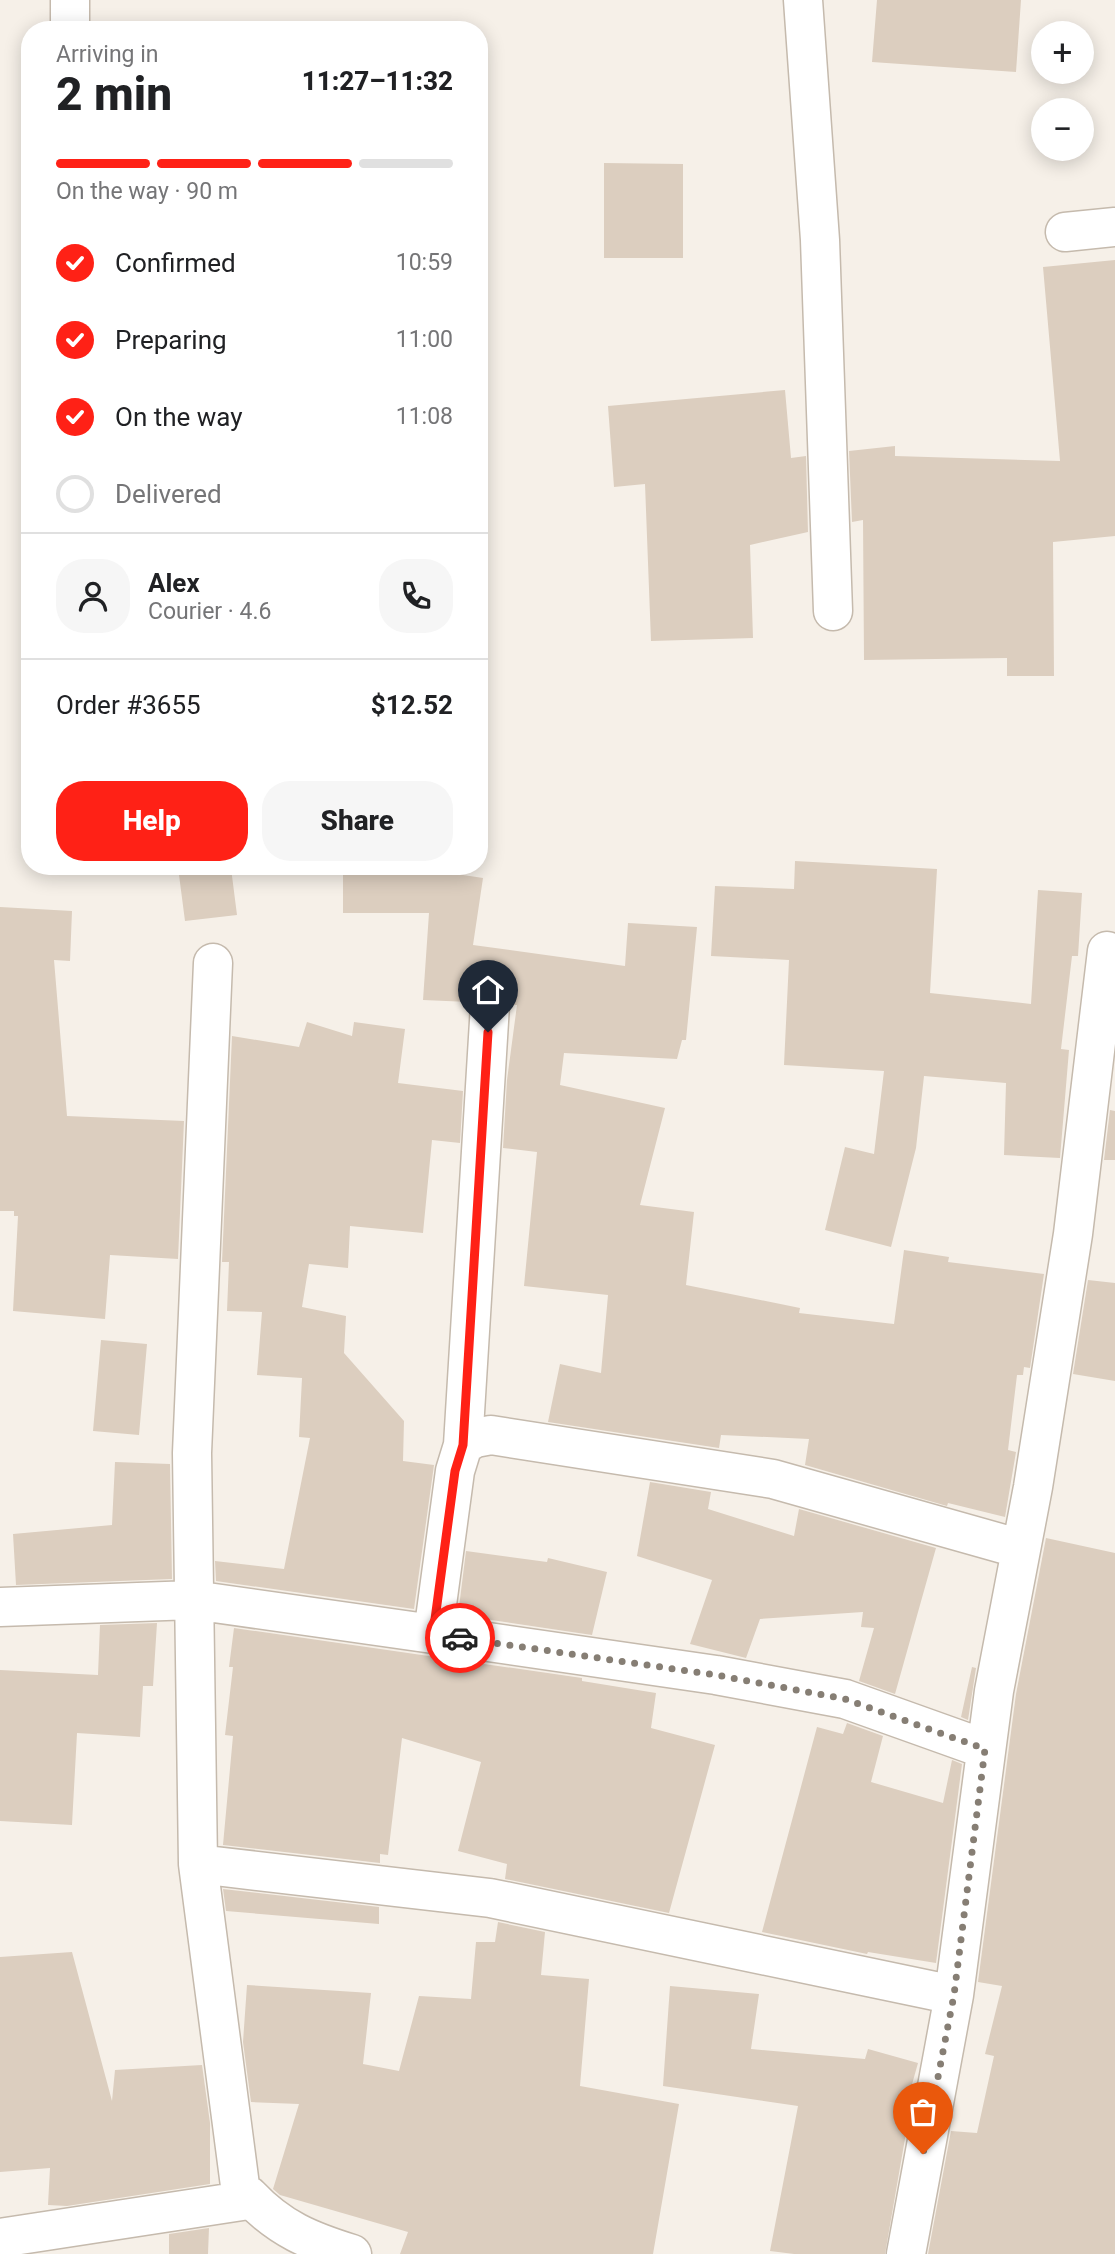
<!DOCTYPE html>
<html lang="en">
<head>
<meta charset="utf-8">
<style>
	:root { --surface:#fff; --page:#f6f6f6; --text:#202124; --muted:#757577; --line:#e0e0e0; --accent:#ff2116 }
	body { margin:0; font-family:Roboto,sans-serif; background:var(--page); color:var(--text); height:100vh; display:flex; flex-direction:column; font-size:26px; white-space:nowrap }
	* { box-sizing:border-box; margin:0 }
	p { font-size:23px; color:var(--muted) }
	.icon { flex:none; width:38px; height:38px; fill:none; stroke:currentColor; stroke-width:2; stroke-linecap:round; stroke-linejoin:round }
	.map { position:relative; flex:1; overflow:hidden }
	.drawer { position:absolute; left:21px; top:21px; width:467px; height:854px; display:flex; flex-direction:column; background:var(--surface); border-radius:28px; box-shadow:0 4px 18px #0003 }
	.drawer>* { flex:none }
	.fabs { position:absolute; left:1031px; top:21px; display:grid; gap:14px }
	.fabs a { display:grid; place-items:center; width:63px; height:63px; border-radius:50%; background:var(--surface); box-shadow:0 4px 18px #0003; font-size:35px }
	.pin { position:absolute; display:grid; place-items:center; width:60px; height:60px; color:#fff; margin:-72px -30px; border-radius:50% 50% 50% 0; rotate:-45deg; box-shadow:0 0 7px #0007 }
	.pin .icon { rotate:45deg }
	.courier { position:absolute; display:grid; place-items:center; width:70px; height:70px; margin:-35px; border:5px solid #ff2116; border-radius:50%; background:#fff; color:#222; box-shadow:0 2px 9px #0007 }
	.head em { font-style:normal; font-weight:800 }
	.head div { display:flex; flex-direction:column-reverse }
	.head { display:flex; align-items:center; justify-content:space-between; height:119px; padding:0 35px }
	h1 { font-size:46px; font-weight:800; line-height:52px }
	.bar { display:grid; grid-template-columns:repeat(4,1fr); gap:10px 7px; align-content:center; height:84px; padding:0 35px }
	.bar i { height:9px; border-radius:5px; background:var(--line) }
	.bar .selected { background:var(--accent) }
	.bar p { grid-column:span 4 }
	.line { display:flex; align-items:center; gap:18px; padding:0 35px; border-top:2px solid var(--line) }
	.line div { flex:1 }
	.round { display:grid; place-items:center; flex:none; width:74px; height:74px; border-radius:28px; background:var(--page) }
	ol { padding:0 35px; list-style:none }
	li { display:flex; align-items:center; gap:21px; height:77px }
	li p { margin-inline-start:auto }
	li .icon { padding:7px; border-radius:50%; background:var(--accent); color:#fff; stroke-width:4 }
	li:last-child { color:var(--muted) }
	li i { width:38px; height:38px; border:4px solid var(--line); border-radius:50% }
	.action { display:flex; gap:14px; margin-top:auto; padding:14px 35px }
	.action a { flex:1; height:80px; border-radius:28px; background:var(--accent); color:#fff; font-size:28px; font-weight:800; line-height:80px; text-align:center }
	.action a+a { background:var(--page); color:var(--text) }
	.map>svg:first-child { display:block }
	.building { fill:#dccebf }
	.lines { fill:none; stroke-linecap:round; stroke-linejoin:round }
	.minor-casing { stroke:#c5baad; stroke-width:41 }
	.minor { stroke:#fff; stroke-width:38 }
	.done { stroke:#867e74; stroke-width:7; stroke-dasharray:0 12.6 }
	.route { stroke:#ff2116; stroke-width:9 }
</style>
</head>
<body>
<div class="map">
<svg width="1115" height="2254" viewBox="0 0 1115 2254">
	<rect width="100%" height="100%" fill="#f6f0e8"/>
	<path class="building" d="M 877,0 L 1021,0 L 1016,72 L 872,62 Z
		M 604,163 L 683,164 L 683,258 L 604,258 Z
		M 1115,260 L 1115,536 L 1053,542 L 1054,676 L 1007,676 L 1007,658 L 864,660 L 863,520 L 852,522 L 849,451 L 895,446 L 895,456 L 1060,461 L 1043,267 Z
		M 785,390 L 791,458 L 806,456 L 808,532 L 750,545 L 753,638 L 651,641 L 645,484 L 614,487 L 608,406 Z
		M 795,861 L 937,869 L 930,993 L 1031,1004 L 1038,890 L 1082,893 L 1078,956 L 1072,956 L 1061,1049 L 1069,1050 L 1060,1158 L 1004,1155 L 1006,1083 L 924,1076 L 916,1148 L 891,1247 L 825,1230 L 845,1147 L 874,1154 L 884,1071 L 784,1065 L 789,960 L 711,956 L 715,886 L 794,889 Z
		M 231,868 L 237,915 L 185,921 L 179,875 Z
		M 343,872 L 443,872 L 483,878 L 473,945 L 625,966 L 628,923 L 697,927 L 686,1040 L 682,1040 L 677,1059 L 564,1053 L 560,1085 L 665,1108 L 640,1205 L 694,1212 L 686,1285 L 800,1308 L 799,1313 L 894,1324 L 904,1250 L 949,1257 L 948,1262 L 1044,1274 L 1030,1368 L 1024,1367 L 1023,1375 L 1017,1375 L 1008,1450 L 1016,1452 L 1005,1517 L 948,1503 L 947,1506 L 805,1465 L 809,1439 L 721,1435 L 719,1448 L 548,1422 L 560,1364 L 601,1373 L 608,1295 L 524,1286 L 537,1152 L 503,1148 L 507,1080 L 517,1005 L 512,1005 L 509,995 L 503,987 L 492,983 L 480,986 L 472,992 L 469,1002 L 423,1000 L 429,913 L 343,913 Z
		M 0,907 L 72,911 L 70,961 L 54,960 L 67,1116 L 184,1121 L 178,1259 L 110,1255 L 105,1319 L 13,1311 L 18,1216 L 14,1216 L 14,1211 L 0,1211 Z
		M 307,1022 L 352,1036 L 354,1022 L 405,1029 L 398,1083 L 463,1091 L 460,1143 L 432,1140 L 423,1233 L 350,1226 L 348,1268 L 309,1264 L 302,1307 L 346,1316 L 344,1353 L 404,1421 L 403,1461 L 434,1465 L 414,1609 L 216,1581 L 215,1561 L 284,1569 L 310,1438 L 299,1437 L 302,1378 L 257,1375 L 262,1312 L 227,1311 L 229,1262 L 222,1262 L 232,1036 L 299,1047 Z
		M 1110,1110 L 1115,1111 L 1115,1160 L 1104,1160 Z
		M 1088,1280 L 1115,1283 L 1115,1381 L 1073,1374 Z
		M 101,1340 L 147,1344 L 139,1435 L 93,1431 Z
		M 115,1462 L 170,1464 L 172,1579 L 16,1585 L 13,1534 L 112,1525 Z
		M 650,1482 L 711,1492 L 708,1509 L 794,1536 L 799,1509 L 936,1548 L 895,1694 L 859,1681 L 874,1628 L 861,1627 L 863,1612 L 760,1619 L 746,1658 L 690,1644 L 712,1580 L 637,1556 Z
		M 1046,1538 L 1115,1553 L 1115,2254 L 928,2254 L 951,2131 L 977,2133 L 994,2056 L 985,2054 L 1002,1986 L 978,1982 L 1016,1694 Z
		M 466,1551 L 547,1562 L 548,1558 L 607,1572 L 592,1635 L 458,1615 Z
		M 157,1623 L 153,1686 L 143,1686 L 140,1737 L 77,1733 L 72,1825 L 0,1821 L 0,1670 L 98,1675 L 100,1625 Z
		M 234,1628 L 582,1678 L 582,1681 L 656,1693 L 651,1728 L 715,1745 L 669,1913 L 505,1879 L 507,1864 L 458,1851 L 481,1762 L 402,1738 L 388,1855 L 380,1854 L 380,1863 L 223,1845 L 233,1736 L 225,1735 L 233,1667 L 229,1667 Z
		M 972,1667 L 976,1668 L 968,1720 L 961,1717 Z
		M 847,1723 L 883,1736 L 871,1782 L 943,1803 L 952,1760 L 962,1764 L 936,1963 L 868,1952 L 867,1954 L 762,1932 L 817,1727 L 843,1734 Z
		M 223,1889 L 379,1907 L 379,1924 L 226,1911 Z
		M 498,1922 L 545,1932 L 541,1975 L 589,1979 L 580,2086 L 679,2104 L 653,2254 L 400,2254 L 408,2232 L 280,2195 L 273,2189 L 299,2104 L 251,2102 L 243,2042 L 247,1985 L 371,1993 L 363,2064 L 399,2071 L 419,1996 L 471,1999 L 476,1942 L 495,1942 Z
		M 72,1952 L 112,2101 L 115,2070 L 202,2065 L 210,2123 L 210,2184 L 67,2206 L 48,2205 L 50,2168 L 0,2172 L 0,1957 Z
		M 670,1986 L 759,1994 L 751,2049 L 865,2059 L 868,2049 L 918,2063 L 900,2127 L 907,2127 L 885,2254 L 794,2254 L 770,2251 L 798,2106 L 663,2086 Z
		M 209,2228 L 208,2254 L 169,2254 L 169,2234 Z"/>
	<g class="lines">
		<defs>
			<path id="minor" d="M 70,0 L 70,30
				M 803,0 L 820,240 L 833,611
				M 1065,232 L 1115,227
				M 213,963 L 192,1453 L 198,1864 L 242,2201 L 249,2196 C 280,2229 310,2241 352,2254
				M 463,1445 L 490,1005
				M 0,1607 L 193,1600 L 433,1634 L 716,1675 L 845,1699 L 985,1749
				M 433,1634 L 455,1471 L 463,1445 L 475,1438 L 491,1435 L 773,1479 L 1021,1549
				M 198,1864 L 490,1898 L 954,1995
				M 0,2238 L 242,2201
				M 906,2254 L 954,1995 L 994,1691 L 1033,1487 L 1073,1234 L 1107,951"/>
		</defs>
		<use href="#minor" class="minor-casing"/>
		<use href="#minor" class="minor"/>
	</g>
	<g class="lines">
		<path class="done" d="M 460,1638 L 716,1675 L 845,1699 L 985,1749 L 954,1995 L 923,2154"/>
		<path class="route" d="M 460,1638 L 433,1634 L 455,1471 L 463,1445 L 488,1032"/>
	</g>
</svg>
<div class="fabs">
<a>+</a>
<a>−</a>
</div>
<div class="pin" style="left:923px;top:2154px;background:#ea580c"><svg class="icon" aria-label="bag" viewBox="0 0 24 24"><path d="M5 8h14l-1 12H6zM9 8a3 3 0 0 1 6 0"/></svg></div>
<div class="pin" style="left:488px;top:1032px;background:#1f2937"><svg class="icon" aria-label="home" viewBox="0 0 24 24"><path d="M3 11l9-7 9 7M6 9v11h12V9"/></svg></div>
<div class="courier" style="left:460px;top:1638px"><svg class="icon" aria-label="car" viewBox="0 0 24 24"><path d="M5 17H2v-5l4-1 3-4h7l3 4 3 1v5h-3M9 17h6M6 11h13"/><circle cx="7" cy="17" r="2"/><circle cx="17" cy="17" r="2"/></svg></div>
<section class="drawer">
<div class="head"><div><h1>2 min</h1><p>Arriving in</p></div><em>11:27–11:32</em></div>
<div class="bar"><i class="selected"></i><i class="selected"></i><i class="selected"></i><i></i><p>On the way · 90 m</p></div>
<ol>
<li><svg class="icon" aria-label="check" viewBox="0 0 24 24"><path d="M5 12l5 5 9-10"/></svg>Confirmed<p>10:59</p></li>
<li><svg class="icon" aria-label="check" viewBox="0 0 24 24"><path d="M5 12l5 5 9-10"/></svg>Preparing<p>11:00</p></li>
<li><svg class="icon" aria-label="check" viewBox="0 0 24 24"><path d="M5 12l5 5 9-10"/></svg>On the way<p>11:08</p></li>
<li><i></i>Delivered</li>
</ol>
<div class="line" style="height:126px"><a class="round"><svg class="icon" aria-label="person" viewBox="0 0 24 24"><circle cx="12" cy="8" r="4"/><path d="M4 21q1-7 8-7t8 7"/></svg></a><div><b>Alex</b><p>Courier · 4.6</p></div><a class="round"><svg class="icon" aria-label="phone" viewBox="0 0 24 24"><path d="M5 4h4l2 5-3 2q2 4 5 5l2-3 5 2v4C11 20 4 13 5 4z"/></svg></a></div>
<div class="line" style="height:91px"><div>Order #3655</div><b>$12.52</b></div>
<div class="action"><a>Help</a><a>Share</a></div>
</section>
</div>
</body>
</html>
